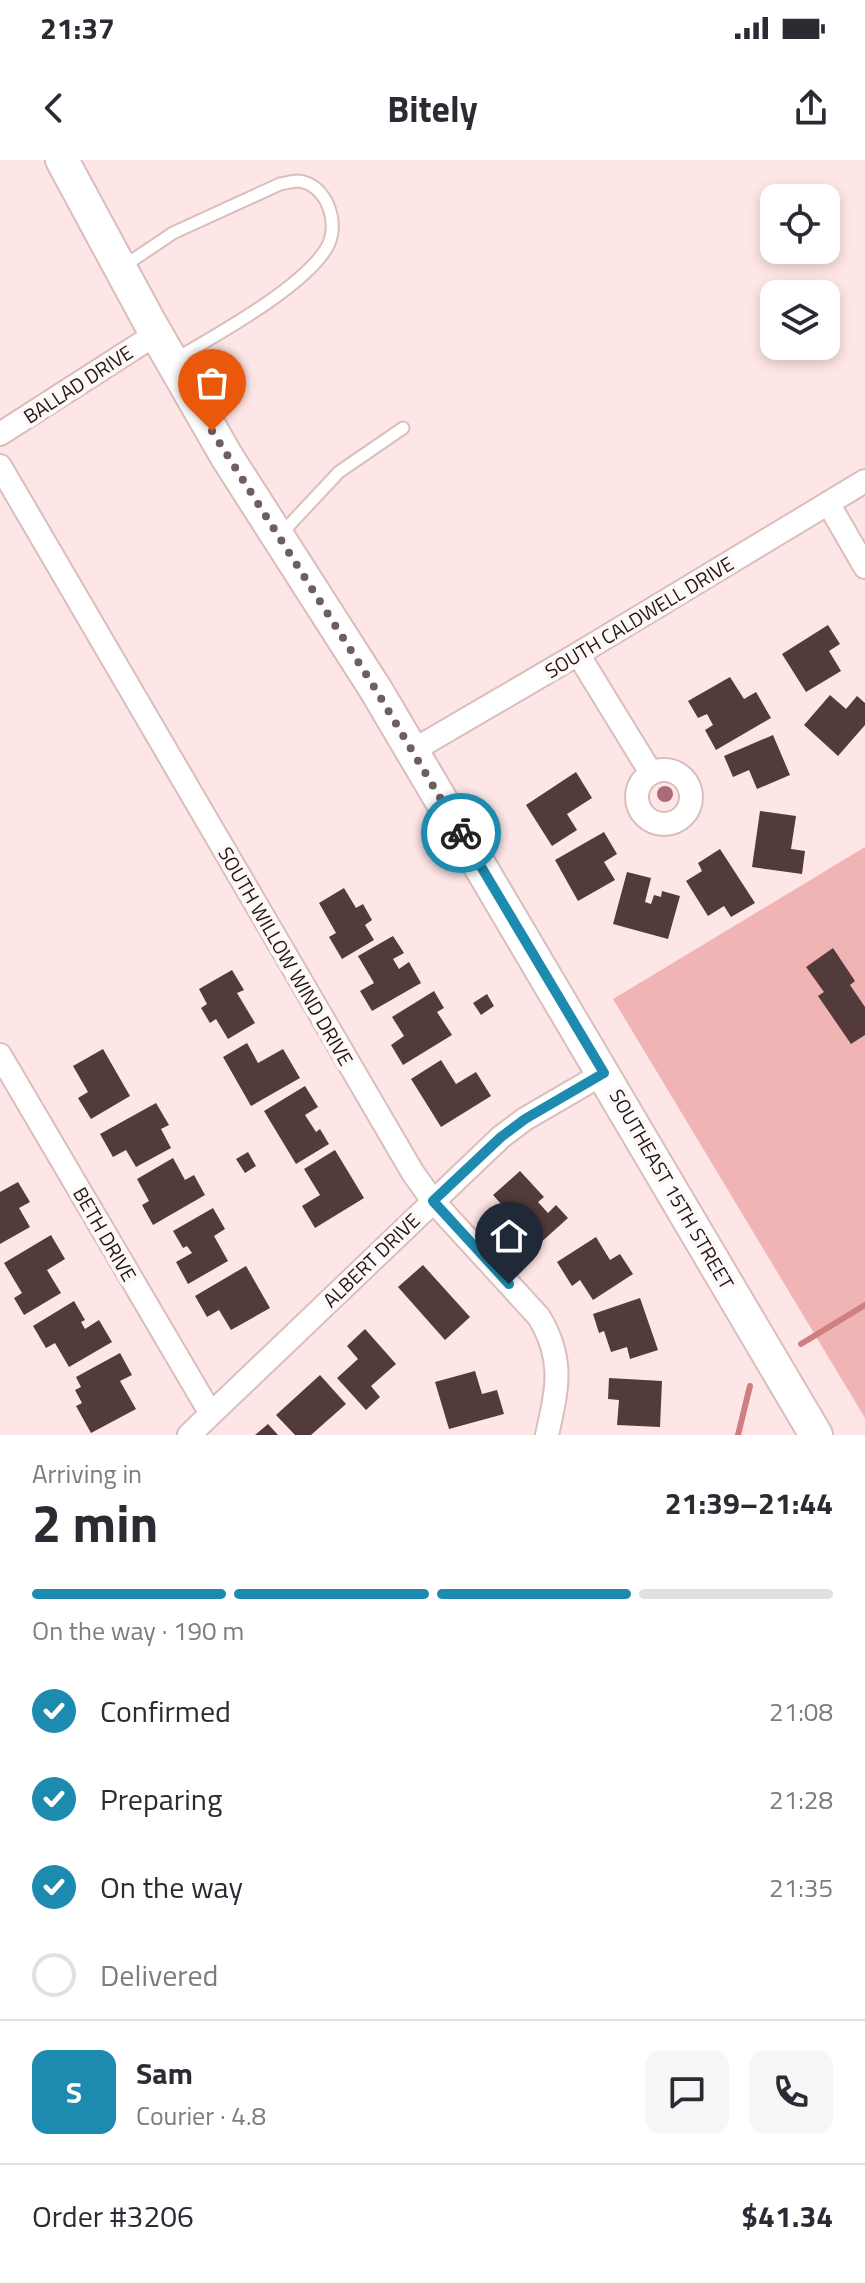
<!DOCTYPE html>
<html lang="en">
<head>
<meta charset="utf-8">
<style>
	:root { --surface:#fff; --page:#f7f7f7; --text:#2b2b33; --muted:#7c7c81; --line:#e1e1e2; --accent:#1d8ab0 }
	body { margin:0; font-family:"Titillium Web",sans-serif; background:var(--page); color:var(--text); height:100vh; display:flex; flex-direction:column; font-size:30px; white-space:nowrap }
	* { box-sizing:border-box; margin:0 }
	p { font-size:26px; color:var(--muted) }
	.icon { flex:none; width:44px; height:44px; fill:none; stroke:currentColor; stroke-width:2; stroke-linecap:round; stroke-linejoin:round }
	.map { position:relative; height:1275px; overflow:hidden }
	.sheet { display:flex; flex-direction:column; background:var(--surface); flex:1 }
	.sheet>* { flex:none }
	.fabs { position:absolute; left:760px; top:24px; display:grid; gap:16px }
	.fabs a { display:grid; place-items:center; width:80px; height:80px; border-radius:16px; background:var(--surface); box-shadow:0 4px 12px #0003; font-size:40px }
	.pin { position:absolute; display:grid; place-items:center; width:68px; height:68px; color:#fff; margin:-82px -34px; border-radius:50% 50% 50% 0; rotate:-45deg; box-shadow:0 0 8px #0007 }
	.pin .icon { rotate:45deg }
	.courier { position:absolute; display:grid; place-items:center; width:80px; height:80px; margin:-40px; border:6px solid #1d8ab0; border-radius:50%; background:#fff; color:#222; box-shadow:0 2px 10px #0007 }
	.headline em { font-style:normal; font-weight:700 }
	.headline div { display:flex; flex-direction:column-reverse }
	.headline { display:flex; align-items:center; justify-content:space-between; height:136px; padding:0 32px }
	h1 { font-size:52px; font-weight:700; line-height:60px }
	.bar { display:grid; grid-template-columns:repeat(4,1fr); gap:12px 8px; align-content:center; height:96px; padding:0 32px }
	.bar i { height:10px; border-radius:6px; background:var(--line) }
	.bar .current { background:var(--accent) }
	.bar p { grid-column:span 4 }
	.line { display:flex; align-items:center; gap:20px; padding:0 32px; border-top:2px solid var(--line) }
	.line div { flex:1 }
	.round { display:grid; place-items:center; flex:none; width:84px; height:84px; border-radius:16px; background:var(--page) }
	ol { padding:0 32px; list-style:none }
	li { display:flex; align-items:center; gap:24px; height:88px }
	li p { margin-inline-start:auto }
	li .icon { padding:8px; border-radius:50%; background:var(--accent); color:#fff; stroke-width:4 }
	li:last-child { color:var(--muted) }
	li i { width:44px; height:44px; border:4px solid var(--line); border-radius:50% }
	.status { display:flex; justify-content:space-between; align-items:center; height:56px; padding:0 40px; background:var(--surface); direction:ltr }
	.status svg { height:22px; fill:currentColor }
	header { display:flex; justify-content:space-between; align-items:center; height:104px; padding:0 32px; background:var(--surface); font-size:36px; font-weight:700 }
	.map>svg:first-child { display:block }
	.green { fill:#f1b4b5 }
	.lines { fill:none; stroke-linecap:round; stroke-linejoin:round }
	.stream { stroke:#d07f81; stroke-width:6 }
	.building { fill:#533b3b }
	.lane-casing { stroke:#dabdbd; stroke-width:15 }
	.street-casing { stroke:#dabdbd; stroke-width:26 }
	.secondary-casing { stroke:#dabdbd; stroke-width:36 }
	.lane { stroke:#fff; stroke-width:11 }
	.street { stroke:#fff; stroke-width:22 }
	.secondary { stroke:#fff; stroke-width:32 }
	.tree { fill:#ac6976 }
	.done { stroke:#6e5f5f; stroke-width:8; stroke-dasharray:0 14.4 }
	.route { stroke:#1d8ab0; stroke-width:10 }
	.labels { text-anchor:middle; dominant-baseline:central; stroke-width:8; stroke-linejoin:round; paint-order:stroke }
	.street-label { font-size:20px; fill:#201616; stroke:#fff8f8 }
</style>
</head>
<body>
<div class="status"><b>21:37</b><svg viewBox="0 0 49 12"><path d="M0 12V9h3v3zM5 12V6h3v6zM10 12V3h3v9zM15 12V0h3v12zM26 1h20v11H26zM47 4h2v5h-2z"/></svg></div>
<header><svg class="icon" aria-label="back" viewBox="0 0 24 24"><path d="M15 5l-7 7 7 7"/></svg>Bitely<svg class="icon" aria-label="share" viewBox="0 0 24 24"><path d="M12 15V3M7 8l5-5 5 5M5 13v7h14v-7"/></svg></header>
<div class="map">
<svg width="865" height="1275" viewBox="0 0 865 1275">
	<rect width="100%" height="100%" fill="#ffe6e6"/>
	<path class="green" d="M 865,687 L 865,1258 L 613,839 Z"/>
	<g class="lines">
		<path class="stream" d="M 801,1184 L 865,1145
			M 738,1275 L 750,1226"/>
	</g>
	<path class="building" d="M 828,465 L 840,484 L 829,491 L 841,511 L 806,532 L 782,494 Z
		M 730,517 L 744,539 L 756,532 L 771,558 L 716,590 L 705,570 L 713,565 L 707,554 L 698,558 L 688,541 Z
		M 830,535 L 846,549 L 857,536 L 865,543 L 865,565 L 838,596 L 804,565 Z
		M 773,575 L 790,615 L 757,629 L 749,610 L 733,617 L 724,596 Z
		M 576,612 L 592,638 L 567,654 L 577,670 L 552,686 L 526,645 Z
		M 760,651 L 796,656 L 791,689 L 805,691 L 802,714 L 752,707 Z
		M 604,672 L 617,694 L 604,702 L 615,720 L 578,741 L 555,700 Z
		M 720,689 L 755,743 L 731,757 L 724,746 L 708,756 L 686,721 L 702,711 L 698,703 Z
		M 627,712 L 651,718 L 645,742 L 651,744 L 654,735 L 661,737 L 662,731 L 680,736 L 668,779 L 613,764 Z
		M 344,728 L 356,748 L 363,744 L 372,760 L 365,765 L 374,780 L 342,799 L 329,777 L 336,773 L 319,743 Z
		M 393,776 L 404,793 L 393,799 L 399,809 L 409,802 L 421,823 L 372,851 L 360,831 L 374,823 L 358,796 Z
		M 833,788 L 855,821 L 850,825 L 865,847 L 865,875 L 851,884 L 818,836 L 824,832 L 806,807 Z
		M 232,810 L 244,830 L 237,833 L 255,863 L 228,879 L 216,859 L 210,863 L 201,848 L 207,844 L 199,829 Z
		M 434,831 L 444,848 L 437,852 L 452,875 L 403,905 L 391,885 L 404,876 L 392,857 Z
		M 487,834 L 494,846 L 481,855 L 473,843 Z
		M 247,883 L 258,903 L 283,889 L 300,918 L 251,946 L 223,897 Z
		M 103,889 L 130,936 L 91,959 L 78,938 L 88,932 L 73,906 Z
		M 441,900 L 456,924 L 476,912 L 491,936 L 441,967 L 411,919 Z
		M 305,926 L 318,947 L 305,955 L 316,972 L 320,969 L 329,984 L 296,1004 L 264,951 Z
		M 156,943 L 169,965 L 161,969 L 171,988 L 136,1007 L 126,990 L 113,997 L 100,974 Z
		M 335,990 L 364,1038 L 315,1068 L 302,1046 L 320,1035 L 304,1009 Z
		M 248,992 L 256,1006 L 245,1013 L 236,999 Z
		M 173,998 L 185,1020 L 194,1015 L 205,1035 L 153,1065 L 142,1045 L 149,1041 L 137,1019 Z
		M 520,1011 L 544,1037 L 538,1042 L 548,1053 L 556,1045 L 568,1058 L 538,1085 L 493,1035 Z
		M 18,1022 L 30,1042 L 19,1048 L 30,1067 L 0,1084 L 0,1032 Z
		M 213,1048 L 225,1069 L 214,1076 L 228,1101 L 188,1124 L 176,1102 L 192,1093 L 187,1086 L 183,1088 L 173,1071 Z
		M 51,1075 L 65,1099 L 47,1110 L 61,1133 L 24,1155 L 14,1138 L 22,1133 L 4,1103 Z
		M 596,1077 L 610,1100 L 620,1094 L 633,1114 L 593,1140 L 580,1120 L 572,1126 L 557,1102 Z
		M 423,1105 L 470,1157 L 445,1180 L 398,1127 Z
		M 246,1106 L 270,1148 L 231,1170 L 219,1150 L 207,1157 L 195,1136 Z
		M 640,1138 L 658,1190 L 630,1199 L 627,1187 L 611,1192 L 604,1171 L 599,1173 L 593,1154 Z
		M 74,1141 L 85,1160 L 81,1162 L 85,1169 L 99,1160 L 112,1182 L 69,1207 L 55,1183 L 46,1188 L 33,1166 Z
		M 365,1169 L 396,1204 L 371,1226 L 380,1237 L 366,1250 L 337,1218 L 358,1199 L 347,1186 Z
		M 120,1193 L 132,1215 L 120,1221 L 136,1249 L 91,1273 L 76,1246 L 82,1243 L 75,1230 L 81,1227 L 76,1217 Z
		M 475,1211 L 482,1234 L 497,1230 L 504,1254 L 449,1269 L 435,1222 Z
		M 320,1215 L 346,1244 L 311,1275 L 295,1275 L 276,1255 Z
		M 609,1218 L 662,1221 L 660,1267 L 617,1265 L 619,1240 L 608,1239 Z
		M 268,1264 L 278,1275 L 255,1275 Z"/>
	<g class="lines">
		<defs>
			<path id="lane" d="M 124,106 L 173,73 L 280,24 C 286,23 293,21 298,21 C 328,24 341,66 326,89 C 301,129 216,175 174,200
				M 280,375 L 339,312 L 403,268"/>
			<path id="street" d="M 0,274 L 156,174
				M 0,306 L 413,1013 L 433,1041 L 539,1157 C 565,1200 557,1229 547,1275
				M 828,343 L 865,407
				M 578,494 L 651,613
				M 412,591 L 578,494 L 865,321
				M637 637a27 27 0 1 1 54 0a27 27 0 1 1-54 0Z
				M 0,895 L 211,1254
				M 189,1275 L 501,977 L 525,959 L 604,913"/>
			<path id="secondary" d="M 62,0 L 150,163 L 227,297 L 376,530 L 816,1275"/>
		</defs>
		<use href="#lane" class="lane-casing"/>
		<use href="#street" class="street-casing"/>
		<use href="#secondary" class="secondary-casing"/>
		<use href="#lane" class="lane"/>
		<use href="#street" class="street"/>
		<use href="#secondary" class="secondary"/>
	</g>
	<circle class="tree" cx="665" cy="634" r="8"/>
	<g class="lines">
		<path class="done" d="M 212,271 L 376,530 L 461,673"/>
		<path class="route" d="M 461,673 L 604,913 L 525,959 L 501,977 L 433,1041 L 509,1124"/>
	</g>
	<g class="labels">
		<g class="street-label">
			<text transform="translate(78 224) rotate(-33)">BALLAD DRIVE</text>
			<text transform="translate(639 457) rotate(-31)">SOUTH CALDWELL DRIVE</text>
			<text transform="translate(286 796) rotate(60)">SOUTH WILLOW WIND DRIVE</text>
			<text transform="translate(672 1029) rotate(60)">SOUTHEAST 15TH STREET</text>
			<text transform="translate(105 1074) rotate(60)">BETH DRIVE</text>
			<text transform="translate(371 1100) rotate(-44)">ALBERT DRIVE</text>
		</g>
	</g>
</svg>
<div class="fabs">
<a><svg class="icon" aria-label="locate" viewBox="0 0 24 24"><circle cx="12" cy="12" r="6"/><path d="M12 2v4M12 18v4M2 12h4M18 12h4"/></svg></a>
<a><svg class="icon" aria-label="layers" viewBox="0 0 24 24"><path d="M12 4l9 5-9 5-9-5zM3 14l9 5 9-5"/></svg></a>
</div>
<div class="pin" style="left:212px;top:271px;background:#ea580c"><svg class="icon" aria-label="bag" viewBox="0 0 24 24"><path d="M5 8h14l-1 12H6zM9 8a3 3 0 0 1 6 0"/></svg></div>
<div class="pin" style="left:509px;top:1124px;background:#1f2937"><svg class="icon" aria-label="home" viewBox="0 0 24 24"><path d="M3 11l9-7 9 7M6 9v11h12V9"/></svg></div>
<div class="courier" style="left:461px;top:673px"><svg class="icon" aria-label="bike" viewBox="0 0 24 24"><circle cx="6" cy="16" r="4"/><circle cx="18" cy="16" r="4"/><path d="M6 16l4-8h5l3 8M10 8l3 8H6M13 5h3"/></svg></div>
</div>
<section class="sheet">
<div class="headline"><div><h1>2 min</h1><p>Arriving in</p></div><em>21:39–21:44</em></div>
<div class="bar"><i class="current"></i><i class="current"></i><i class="current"></i><i></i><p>On the way · 190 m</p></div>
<ol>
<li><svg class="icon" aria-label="check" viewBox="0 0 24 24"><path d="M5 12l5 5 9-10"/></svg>Confirmed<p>21:08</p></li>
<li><svg class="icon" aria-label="check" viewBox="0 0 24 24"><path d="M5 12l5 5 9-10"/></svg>Preparing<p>21:28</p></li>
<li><svg class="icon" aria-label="check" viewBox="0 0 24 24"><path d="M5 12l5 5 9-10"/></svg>On the way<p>21:35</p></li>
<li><i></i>Delivered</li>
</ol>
<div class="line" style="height:144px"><b class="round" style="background:var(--accent);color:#fff">S</b><div><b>Sam</b><p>Courier · 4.8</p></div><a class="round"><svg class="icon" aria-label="chat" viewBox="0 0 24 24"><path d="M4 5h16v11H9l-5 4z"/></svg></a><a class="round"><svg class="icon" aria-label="phone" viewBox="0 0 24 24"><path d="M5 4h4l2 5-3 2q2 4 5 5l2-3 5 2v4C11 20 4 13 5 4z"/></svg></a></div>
<div class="line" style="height:104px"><div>Order #3206</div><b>$41.34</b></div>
</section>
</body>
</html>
